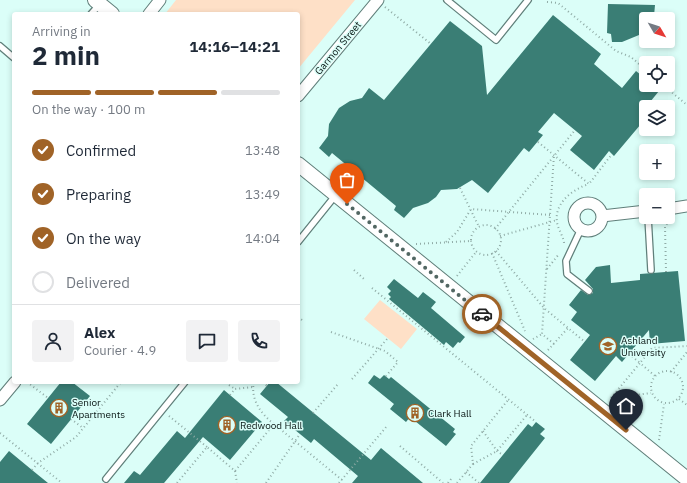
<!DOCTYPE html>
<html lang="en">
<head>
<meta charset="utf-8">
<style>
	:root { --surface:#fff; --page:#f2f2f3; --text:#1f2937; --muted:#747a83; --line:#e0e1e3; --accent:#a06327 }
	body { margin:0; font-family:"IBM Plex Sans",sans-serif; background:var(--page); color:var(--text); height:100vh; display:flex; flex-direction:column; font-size:15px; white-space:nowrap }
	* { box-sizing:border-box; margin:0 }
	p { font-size:13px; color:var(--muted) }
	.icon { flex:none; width:22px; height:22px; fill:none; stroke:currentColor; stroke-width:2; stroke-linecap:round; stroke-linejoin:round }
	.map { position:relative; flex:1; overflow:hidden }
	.panel { position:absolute; left:12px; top:12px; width:288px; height:372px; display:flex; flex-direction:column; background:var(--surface); border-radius:4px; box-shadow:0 2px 6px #0003 }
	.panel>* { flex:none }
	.needle { width:26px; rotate:129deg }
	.tools { position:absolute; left:639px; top:12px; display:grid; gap:8px }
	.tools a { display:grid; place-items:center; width:36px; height:36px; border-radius:4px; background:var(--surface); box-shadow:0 2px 6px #0003; font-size:20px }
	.pin { position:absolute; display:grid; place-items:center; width:34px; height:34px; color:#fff; margin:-41px -17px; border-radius:50% 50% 50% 0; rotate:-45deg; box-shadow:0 0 4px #0007 }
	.pin .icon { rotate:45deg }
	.courier { position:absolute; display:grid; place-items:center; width:40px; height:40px; margin:-20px; border:3px solid #a06327; border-radius:50%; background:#fff; color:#222; box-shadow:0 1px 5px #0007 }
	.head em { font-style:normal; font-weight:700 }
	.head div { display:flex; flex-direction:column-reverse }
	.head { display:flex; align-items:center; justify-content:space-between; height:68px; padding:0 20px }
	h1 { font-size:26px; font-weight:700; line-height:30px }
	.bar { display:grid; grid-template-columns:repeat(4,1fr); gap:6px 4px; align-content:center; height:48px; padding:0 20px }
	.bar i { height:5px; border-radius:3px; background:var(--line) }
	.bar .selected { background:var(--accent) }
	.bar p { grid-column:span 4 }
	.line { display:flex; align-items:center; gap:10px; padding:0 20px; border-top:1px solid var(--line) }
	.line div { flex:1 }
	.round { display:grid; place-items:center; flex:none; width:42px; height:42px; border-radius:4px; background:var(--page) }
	ol { padding:0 20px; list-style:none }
	li { display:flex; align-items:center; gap:12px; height:44px }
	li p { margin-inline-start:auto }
	li .icon { padding:4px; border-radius:50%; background:var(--accent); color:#fff; stroke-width:4 }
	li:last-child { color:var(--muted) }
	li i { width:22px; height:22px; border:2px solid var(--line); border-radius:50% }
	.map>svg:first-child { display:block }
	.green { fill:#fee0c7 }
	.building { fill:#3a7e75 }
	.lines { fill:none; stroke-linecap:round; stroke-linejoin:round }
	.service-casing { stroke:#607f7a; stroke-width:8 }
	.minor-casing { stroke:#607f7a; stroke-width:13 }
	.tertiary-casing { stroke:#607f7a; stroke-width:16 }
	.path { stroke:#90aba6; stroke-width:2; stroke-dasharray:1 3; stroke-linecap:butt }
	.service { stroke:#fff; stroke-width:5.5 }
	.minor { stroke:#fff; stroke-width:11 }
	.tertiary { stroke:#fff; stroke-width:14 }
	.done { stroke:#526763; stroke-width:4; stroke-dasharray:0 7.2 }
	.route { stroke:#a06327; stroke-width:5 }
	.labels { text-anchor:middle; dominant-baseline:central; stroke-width:3; stroke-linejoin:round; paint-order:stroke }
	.street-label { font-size:10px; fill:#081513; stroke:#dbfef8 }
	.poi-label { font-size:10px; fill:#081513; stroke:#dbfef8; text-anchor:start }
</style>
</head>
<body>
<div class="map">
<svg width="687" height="483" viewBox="0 0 687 483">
	<rect width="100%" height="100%" fill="#dbfef8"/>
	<path class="green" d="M 176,0 L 355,0 L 298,69 L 298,14 L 165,14 Z
		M 380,300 L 417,329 L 401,349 L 364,319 Z"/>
	<path class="building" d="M 608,4 L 655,5 L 654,16 L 652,19 L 646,19 L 646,29 L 639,35 L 622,42 L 612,42 L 611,34 L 607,33 Z
		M 553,15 L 601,54 L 594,64 L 622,88 L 636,71 L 646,79 L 646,85 L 652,85 L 659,91 L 646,107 L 646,118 L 614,156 L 609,151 L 594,170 L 570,150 L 582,136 L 554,113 L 538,132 L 543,135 L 529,152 L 524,148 L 488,193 L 472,180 L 457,189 L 441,190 L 436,197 L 428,203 L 413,208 L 404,218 L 394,210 L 396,206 L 332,153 L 329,157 L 319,148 L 328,136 L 329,124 L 339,108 L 350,101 L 362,98 L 369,88 L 384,100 L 450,21 L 482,46 L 487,95 Z
		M 610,265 L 611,283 L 640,280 L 640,274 L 678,271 L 685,341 L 650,344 L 649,330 L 622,362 L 616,356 L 595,381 L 570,360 L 590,335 L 571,320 L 577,312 L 569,305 L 581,290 L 588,295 L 593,293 L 593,289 L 585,280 L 596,267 Z
		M 394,279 L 418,298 L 423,292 L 436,302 L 431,308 L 465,337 L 460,343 L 458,342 L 453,348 L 446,342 L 444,345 L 389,299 L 391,297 L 388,294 L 391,291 L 387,287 Z
		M 374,375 L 380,379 L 384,375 L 389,379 L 391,377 L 455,429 L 453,432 L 456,434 L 446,446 L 410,417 L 406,422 L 390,409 L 394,404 L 368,383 Z
		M 61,382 L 72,382 L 90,396 L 51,444 L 27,424 Z
		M 270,382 L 276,382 L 371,460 L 381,448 L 423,483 L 352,483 L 358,476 L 314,439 L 311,443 L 284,421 L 288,417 L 260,394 Z
		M 224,390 L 262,422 L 230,460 L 203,437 L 164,483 L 124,483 L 134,471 L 140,475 L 177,431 L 185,438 Z
		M 536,422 L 545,429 L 540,434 L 545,438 L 509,483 L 480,483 L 528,424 L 532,427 Z
		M 9,451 L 32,470 L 48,483 L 0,483 L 0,462 Z"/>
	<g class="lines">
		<defs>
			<path id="service" d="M 447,0 L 496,40 L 528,0
				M 91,14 L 100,4
				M 0,46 L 14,58
				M 648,217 L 651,270
				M 581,229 L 566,261 L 567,274 L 589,291
				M 298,242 L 335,196
				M 106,479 L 185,382"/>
			<path id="minor" d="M 149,14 L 160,0
				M 298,96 L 378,0
				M574 217a14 14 0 1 1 28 0a14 14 0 1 1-28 0Z
				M 668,209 L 687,206
				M 602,216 L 646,211
				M 0,400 L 15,382"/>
			<path id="tertiary" d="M 95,0 L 112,14
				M 298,164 L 687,479"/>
		</defs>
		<use href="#service" class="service-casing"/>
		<use href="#minor" class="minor-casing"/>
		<use href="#tertiary" class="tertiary-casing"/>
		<path class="path" d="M 547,2 L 558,3 L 616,51 L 631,57 L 646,70
			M 385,7 L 431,44
			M 663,85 L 687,105
			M 538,142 L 589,184 L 612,154
			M 460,188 L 479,227
			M471 240a15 15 0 1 1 30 0a15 15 0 1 1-30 0Z
			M 495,229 L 575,130
			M 500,236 L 557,220
			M 446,242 L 457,232 L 471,209 L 550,215
			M 564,243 C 563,235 558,230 557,222 C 554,203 573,189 589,184
			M 416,244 L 471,241
			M 496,251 L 544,308 L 568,328
			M 492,253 L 525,331
			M 547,269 L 559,254
			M 354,270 L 364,279
			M 666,272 L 665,226 L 671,220
			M 457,276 L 476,252
			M 372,288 L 536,422
			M 298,317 L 302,320
			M 331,332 L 385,351 L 398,362 L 386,376
			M 533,339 L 542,334
			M 554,344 L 542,334 L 554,155
			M 548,350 L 568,328 L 585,342
			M 629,354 L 640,363 L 652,348 L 687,346
			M651 387a16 16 0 1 1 32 0a16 16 0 1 1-32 0Z
			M 671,372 L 687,352
			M 352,379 L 388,338
			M 27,382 L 48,398
			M 254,382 C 250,399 261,414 274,424
			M 263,382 L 267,386
			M 229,385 L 235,389
			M 230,395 L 235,389 L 253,387
			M 611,398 L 640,363 L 655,376
			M 611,398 L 651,393
			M 679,399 L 687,405
			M 313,413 L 338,384
			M 169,416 L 207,447
			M 71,419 L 83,428
			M 483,431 L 497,451 L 503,455
			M 0,433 L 62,483
			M 659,440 L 664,404
			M 400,446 L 443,483
			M 473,464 L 497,451 L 527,415
			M 32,470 L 38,463 L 76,437 L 121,382
			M 235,471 L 237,483
			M 466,472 L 479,483
			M 177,483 L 207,447 L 235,471 L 274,424 L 342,480
			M 266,483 L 300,434
			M 339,483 L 387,426
			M 448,483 L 451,479
			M 457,483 L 473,464 L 471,446 L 508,400"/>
		<use href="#service" class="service"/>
		<use href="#minor" class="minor"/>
		<use href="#tertiary" class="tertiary"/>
	</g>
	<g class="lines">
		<path class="done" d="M 347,204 L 482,314"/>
		<path class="route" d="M 482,314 L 626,430"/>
	</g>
	<defs>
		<symbol id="university-ring" viewBox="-11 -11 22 22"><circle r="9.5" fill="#dbfef8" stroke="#a06327" stroke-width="1.5"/><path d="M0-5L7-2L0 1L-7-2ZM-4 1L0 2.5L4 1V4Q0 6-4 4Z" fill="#a06327"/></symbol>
		<symbol id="building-ring" viewBox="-11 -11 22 22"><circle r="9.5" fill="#dbfef8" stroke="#a06327" stroke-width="1.5"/><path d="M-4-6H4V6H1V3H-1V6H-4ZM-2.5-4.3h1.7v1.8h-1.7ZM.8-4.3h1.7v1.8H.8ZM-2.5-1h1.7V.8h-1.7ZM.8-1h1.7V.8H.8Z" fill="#a06327"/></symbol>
	</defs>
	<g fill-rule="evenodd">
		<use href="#university-ring" x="598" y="336" width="20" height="20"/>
		<use href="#building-ring" x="49" y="398" width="20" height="20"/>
		<use href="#building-ring" x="405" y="403" width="20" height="20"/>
		<use href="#building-ring" x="217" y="415" width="20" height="20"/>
	</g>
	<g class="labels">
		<g class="street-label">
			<text transform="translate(338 48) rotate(-50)">Garmon Street</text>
		</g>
		<g class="poi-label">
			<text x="621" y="340">Ashland<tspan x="621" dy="12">University</tspan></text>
			<text x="72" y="402">Senior<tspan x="72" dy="12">Apartments</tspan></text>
			<text x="428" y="413">Clark Hall</text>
			<text x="240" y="425">Redwood Hall</text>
		</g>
	</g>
</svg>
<div class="tools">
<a><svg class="needle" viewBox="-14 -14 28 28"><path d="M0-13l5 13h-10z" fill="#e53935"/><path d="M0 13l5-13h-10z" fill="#747a83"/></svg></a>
<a><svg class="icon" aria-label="locate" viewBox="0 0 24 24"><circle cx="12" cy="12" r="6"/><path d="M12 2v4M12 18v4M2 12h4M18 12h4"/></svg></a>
<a><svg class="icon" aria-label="layers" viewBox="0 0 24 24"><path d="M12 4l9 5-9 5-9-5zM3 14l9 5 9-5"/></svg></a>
<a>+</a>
<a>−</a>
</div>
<div class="pin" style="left:347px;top:204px;background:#ea580c"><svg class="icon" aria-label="bag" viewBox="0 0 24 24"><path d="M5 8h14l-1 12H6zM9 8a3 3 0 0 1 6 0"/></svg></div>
<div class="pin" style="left:626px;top:430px;background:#1f2937"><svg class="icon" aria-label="home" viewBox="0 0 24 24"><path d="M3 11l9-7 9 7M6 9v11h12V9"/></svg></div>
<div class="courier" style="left:482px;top:314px"><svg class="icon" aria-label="car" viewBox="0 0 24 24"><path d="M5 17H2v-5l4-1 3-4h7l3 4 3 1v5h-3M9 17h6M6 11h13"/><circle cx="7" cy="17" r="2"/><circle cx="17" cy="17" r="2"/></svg></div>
<section class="panel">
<div class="head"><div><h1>2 min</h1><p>Arriving in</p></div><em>14:16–14:21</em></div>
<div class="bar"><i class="selected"></i><i class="selected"></i><i class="selected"></i><i></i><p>On the way · 100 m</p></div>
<ol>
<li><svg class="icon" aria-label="check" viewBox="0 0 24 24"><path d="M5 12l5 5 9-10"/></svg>Confirmed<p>13:48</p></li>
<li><svg class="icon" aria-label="check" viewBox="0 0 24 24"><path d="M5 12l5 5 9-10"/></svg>Preparing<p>13:49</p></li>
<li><svg class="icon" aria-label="check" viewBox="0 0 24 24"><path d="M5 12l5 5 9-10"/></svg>On the way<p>14:04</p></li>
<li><i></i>Delivered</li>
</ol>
<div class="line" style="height:72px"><a class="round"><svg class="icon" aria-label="person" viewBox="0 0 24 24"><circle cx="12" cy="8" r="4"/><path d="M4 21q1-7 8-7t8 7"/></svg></a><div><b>Alex</b><p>Courier · 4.9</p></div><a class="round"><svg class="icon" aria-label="chat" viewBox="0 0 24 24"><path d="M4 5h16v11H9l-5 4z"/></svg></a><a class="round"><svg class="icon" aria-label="phone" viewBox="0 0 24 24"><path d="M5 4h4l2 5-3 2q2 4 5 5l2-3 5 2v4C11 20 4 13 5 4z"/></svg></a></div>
</section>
</div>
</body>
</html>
